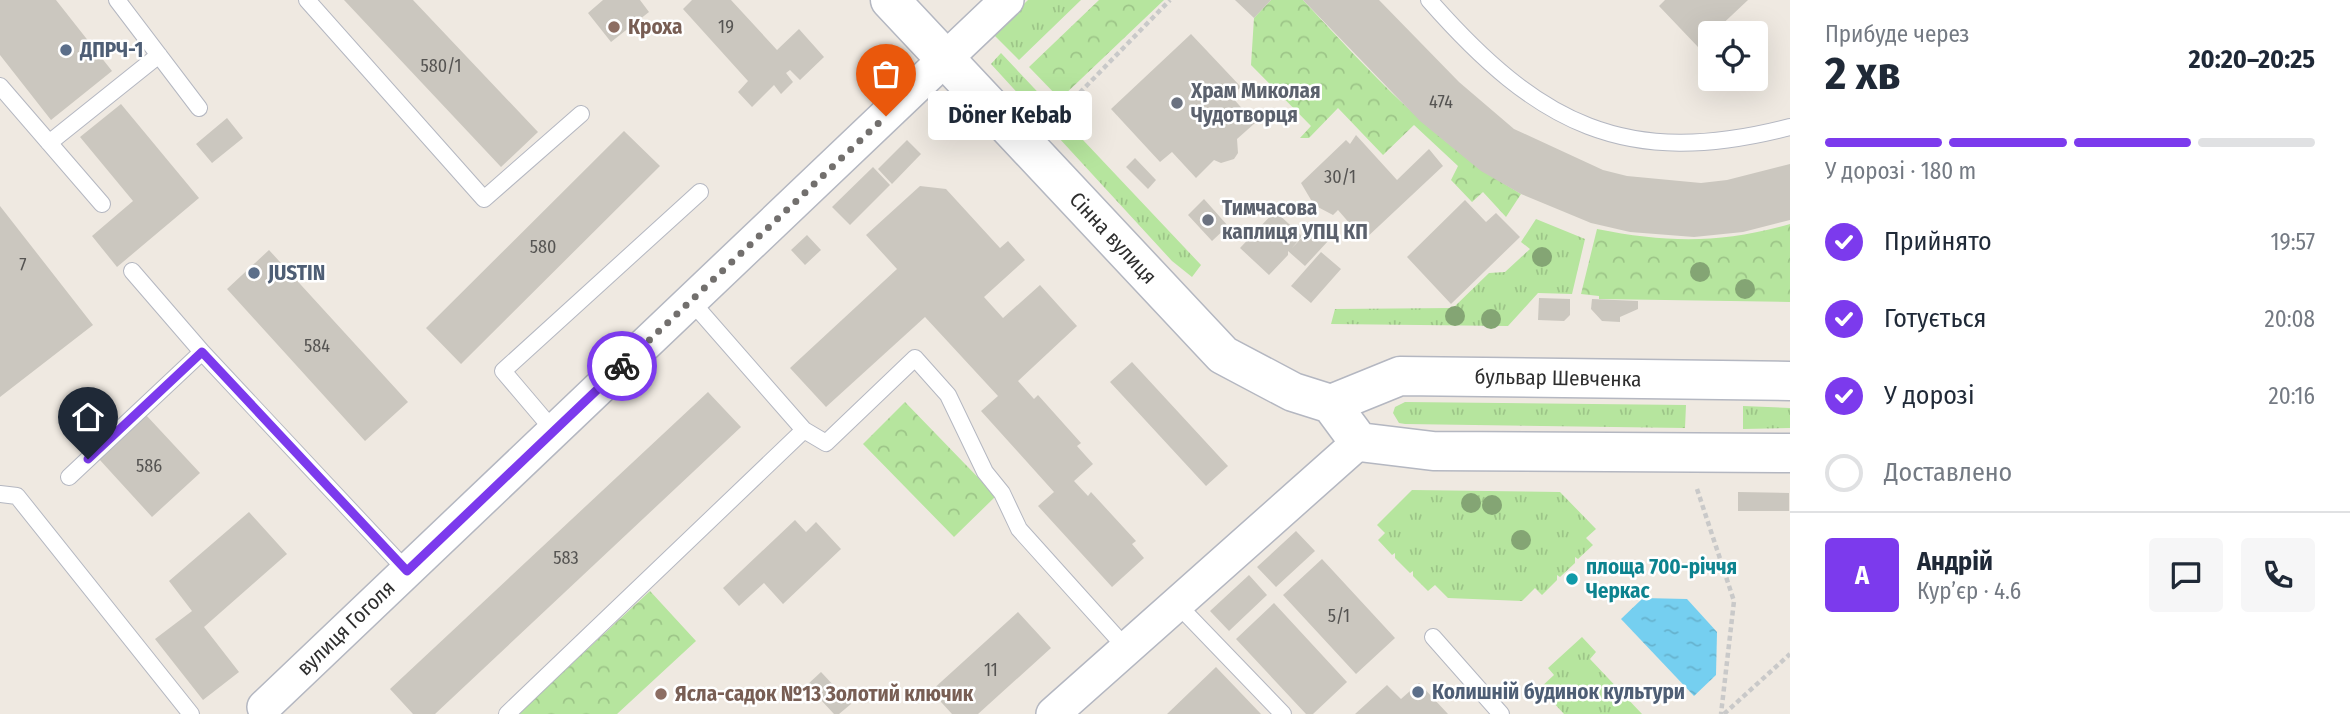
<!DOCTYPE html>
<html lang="uk">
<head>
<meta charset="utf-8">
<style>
	:root { --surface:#fff; --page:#f6f6f7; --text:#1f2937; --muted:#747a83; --line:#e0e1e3; --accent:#7c3aed }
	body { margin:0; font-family:"Fira Sans Condensed",sans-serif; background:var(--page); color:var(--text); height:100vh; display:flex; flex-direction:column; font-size:26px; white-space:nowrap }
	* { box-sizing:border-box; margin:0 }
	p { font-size:23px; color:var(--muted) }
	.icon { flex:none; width:38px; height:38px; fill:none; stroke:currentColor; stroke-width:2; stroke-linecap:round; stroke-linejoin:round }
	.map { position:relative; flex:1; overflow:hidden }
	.sheet { display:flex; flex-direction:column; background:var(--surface); width:560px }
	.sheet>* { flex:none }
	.controls { position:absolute; left:1698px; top:21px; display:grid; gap:14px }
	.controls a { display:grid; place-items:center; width:70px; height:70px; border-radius:7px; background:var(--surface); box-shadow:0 7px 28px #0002; font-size:35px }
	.pin { position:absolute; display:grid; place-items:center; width:60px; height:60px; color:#fff; margin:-72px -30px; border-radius:50% 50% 50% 0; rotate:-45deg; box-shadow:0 0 7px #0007 }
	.pin .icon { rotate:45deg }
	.courier { position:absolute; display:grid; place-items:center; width:70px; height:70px; margin:-35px; border:5px solid #7c3aed; border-radius:50%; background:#fff; color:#222; box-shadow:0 2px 9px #0007 }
	.bubble { position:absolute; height:49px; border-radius:7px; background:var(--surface); box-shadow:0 7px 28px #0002; font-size:23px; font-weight:700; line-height:49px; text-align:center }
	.summary em { font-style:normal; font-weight:700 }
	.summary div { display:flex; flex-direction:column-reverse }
	.summary { display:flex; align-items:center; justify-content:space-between; height:119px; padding:0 35px }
	h1 { font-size:46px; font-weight:700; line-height:52px }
	.bar { display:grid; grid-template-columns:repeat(4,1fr); gap:10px 7px; align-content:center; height:84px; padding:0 35px }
	.bar i { height:9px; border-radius:5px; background:var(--line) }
	.bar .selected { background:var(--accent) }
	.bar p { grid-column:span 4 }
	.line { display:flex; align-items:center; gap:18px; padding:0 35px; border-top:2px solid var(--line) }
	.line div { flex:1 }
	.round { display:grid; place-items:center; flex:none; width:74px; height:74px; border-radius:7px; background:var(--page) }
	ol { padding:0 35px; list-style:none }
	li { display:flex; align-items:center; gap:21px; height:77px }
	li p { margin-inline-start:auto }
	li .icon { padding:7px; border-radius:50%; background:var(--accent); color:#fff; stroke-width:4 }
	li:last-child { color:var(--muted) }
	li i { width:38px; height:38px; border:4px solid var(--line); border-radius:50% }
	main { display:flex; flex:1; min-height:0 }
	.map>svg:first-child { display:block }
	.grass { fill:url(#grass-tufts) }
	.park { fill:url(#park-crowns) }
	.water { fill:url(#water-ripples) }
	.building { fill:#cbc7bf }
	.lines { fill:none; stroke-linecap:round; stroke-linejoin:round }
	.service-casing { stroke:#b4b7c1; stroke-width:18 }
	.minor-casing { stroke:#b4b7c1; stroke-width:36 }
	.secondary-casing { stroke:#b4b7c1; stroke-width:41 }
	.path { stroke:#c9c9c9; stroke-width:4.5; stroke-dasharray:5 3.5; stroke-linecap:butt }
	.service { stroke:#fff; stroke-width:16 }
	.minor { stroke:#fff; stroke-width:33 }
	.secondary { stroke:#fff; stroke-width:38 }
	.tree { fill:#84a574 }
	.done { stroke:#726f6d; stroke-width:7; stroke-dasharray:0 12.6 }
	.route { stroke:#7c3aed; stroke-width:9 }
	.education-dot { fill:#8d6e63; stroke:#fff; stroke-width:2.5 }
	.service-dot { fill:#5c6f8a; stroke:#fff; stroke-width:2.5 }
	.worship-dot { fill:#6b7280; stroke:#fff; stroke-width:2.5 }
	.culture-dot { fill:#0f9aa8; stroke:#fff; stroke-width:2.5 }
	.labels { text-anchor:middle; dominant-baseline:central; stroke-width:5; stroke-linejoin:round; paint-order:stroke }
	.number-label { font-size:18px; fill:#555452 }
	.education-label { font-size:21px; font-weight:bold; fill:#785e54; stroke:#fff; text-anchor:start }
	.service-label { font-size:21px; font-weight:bold; fill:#4e5e75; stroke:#fff; text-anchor:start }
	.worship-label { font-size:21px; font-weight:bold; fill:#5b616d; stroke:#fff; text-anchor:start }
	.street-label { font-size:21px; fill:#2e2e2e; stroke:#fff }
	.culture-label { font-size:21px; font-weight:bold; fill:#0d838f; stroke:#fff; text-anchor:start }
</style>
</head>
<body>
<main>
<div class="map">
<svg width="1790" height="714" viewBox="0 0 1790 714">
	<defs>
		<pattern id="grass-tufts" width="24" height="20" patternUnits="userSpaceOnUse" patternTransform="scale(1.75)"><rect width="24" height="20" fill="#b6e59e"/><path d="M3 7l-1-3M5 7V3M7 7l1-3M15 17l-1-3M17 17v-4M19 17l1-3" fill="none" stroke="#9dc588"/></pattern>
		<pattern id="park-crowns" width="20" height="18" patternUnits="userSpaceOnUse" patternTransform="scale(1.75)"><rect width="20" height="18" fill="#b6e59e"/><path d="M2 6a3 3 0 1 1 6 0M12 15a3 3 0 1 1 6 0" fill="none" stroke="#9dc588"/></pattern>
		<pattern id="water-ripples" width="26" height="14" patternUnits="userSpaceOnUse" patternTransform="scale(1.75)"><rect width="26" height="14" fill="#75cff0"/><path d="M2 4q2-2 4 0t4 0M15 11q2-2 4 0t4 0" fill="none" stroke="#66b2ce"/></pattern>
	</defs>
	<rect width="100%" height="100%" fill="#efe9e1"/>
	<path class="grass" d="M 1028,0 L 1081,0 L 1019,60 L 993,34 Z
		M 1001,53 L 1201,265 L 1192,277 L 1172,261 L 991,64 Z
		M 1536,219 L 1585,239 L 1572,294 L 1538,293 L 1508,326 L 1331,324 L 1335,309 L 1453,308 L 1489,273 L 1505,272 L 1530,249 L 1521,242 Z
		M 1405,402 L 1686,405 L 1685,428 L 1405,424 L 1399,423 L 1393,413 L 1395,407 Z
		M 1743,406 L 1790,408 L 1790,428 L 1743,429 Z
		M 1412,490 L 1560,492 L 1596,529 L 1586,538 L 1593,545 L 1578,559 L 1575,557 L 1575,563 L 1560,577 L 1557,575 L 1557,580 L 1542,595 L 1535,588 L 1522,601 L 1448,598 L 1435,585 L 1428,591 L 1413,576 L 1413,571 L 1410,573 L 1395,558 L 1395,553 L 1392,555 L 1378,540 L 1385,533 L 1377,525 Z
		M 1582,637 L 1596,652 L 1590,659 L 1642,714 L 1564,714 L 1540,688 L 1554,675 L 1548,668 Z"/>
	<path class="park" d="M 1099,0 L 1164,0 L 1060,99 L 1029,67 Z
		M 1271,0 L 1303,0 C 1370,72 1435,144 1521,194 L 1506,217 L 1483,192 L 1472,202 L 1451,180 L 1458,166 L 1414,125 L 1383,155 L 1338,108 L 1309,138 L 1300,138 L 1311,126 L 1251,65 L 1254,18 Z
		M 1790,224 L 1790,302 L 1599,299 L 1599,296 L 1581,294 L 1597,229 C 1668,243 1720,244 1790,224 Z
		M 905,402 L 996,496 L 954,537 L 863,444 Z
		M 650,591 L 696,641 L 617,714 L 518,714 Z"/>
	<path class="water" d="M 1643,598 L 1687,599 L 1717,632 L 1716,675 L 1694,696 L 1621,619 Z"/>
	<path class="building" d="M 0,0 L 56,0 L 112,71 L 51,120 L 0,55 Z
		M 344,0 L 413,0 L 538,132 L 501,167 Z
		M 603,0 L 640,0 L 649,12 L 611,42 L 588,13 Z
		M 692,0 L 731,0 L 777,50 L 799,29 L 824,57 L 800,80 L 790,70 L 786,73 L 793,82 L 781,94 L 774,85 L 752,107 L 738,92 L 748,81 L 683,9 Z
		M 1235,0 L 1271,0 L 1254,18 Z
		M 1303,0 L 1379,0 L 1459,82 L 1514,129 L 1603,170 L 1627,176 L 1701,183 L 1727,180 L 1790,164 L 1790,220 L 1743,232 L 1694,237 L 1630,232 L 1591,223 L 1521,194 L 1481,171 L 1420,121 Z
		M 1665,0 L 1748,0 L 1698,47 L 1659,6 Z
		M 1191,34 L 1241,87 L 1231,96 L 1255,123 L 1237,139 L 1238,153 L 1234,159 L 1221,163 L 1214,160 L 1196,178 L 1172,152 L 1160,162 L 1111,109 Z
		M 121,104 L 199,198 L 117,267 L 92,236 L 133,201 L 80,137 Z
		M 227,118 L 243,138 L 212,163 L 196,144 Z
		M 624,131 L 660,166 L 461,364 L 426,328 Z
		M 1356,135 L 1397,180 L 1429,149 L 1443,166 L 1364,240 L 1338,210 L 1333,215 L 1314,205 L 1301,183 L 1346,140 L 1350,144 Z
		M 907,140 L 921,154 L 892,184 L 878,169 Z
		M 1135,158 L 1156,180 L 1148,189 L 1126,167 Z
		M 873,167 L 890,185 L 850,225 L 832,207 Z
		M 920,186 L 946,189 L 1000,248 L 1008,241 L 1025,260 L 984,297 L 1003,318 L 1040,285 L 1077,326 L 1018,381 L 1034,399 L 1038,395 L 1081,443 L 1077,446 L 1093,464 L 1074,481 L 1088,496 L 1091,492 L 1136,541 L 1132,544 L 1144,558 L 1112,587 L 1038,506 L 1054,492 L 981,411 L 998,396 L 925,317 L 826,407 L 790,368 L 897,269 L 866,235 Z
		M 1204,199 L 1228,226 L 1212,241 L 1188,215 Z
		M 1465,200 L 1486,222 L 1496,213 L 1520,237 L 1451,304 L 1407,257 Z
		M 0,206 L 93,325 L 0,397 Z
		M 1275,211 L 1302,236 L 1292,248 L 1314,225 L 1329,240 L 1305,266 L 1288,251 L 1288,255 L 1269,275 L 1240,248 Z
		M 807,235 L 821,250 L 805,265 L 791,250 Z
		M 269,250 L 408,402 L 365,441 L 227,289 Z
		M 1321,252 L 1341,269 L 1311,303 L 1291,286 Z
		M 1539,298 L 1570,299 L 1570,315 L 1564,321 L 1538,320 Z
		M 1592,299 L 1638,301 L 1638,309 L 1620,317 L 1620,322 L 1602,321 L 1591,309 Z
		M 1132,362 L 1228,466 L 1206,486 L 1110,382 Z
		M 708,392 L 741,427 L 435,714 L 413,714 L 390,689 Z
		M 146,415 L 200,473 L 152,517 L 99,459 Z
		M 1738,492 L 1789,493 L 1789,511 L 1738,511 Z
		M 249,512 L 287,554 L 204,627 L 239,672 L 203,700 L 155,639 L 192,611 L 169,581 Z
		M 795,520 L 806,532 L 816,522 L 841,549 L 783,604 L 764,583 L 739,606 L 723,588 Z
		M 1296,531 L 1315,551 L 1276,587 L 1257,567 Z
		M 1322,559 L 1395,638 L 1356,674 L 1283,595 Z
		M 1249,575 L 1267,595 L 1229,631 L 1210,611 Z
		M 1274,603 L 1347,682 L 1313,714 L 1306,714 L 1236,639 Z
		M 1018,612 L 1051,648 L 978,714 L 952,714 L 931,691 Z
		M 1216,667 L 1261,714 L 1167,714 Z
		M 821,672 L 851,704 L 839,714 L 834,714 L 807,685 Z
		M 1419,683 L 1448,714 L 1355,714 L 1387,685 L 1401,699 Z"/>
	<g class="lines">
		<defs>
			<path id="service" d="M 117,0 L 199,108
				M 307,0 L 484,199 L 581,114
				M 1429,0 C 1538,124 1625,170 1790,127
				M 0,86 L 102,204
				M 49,143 L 159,55
				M 132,271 L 202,352
				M 804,430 L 826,443 L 915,358 L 948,395 L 985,472 L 1002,493 L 1019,529 L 1127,649
				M 554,431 L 503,371 L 700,192
				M 69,477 L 202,352 L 407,571
				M 0,494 L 17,496 L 191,714
				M 1177,604 L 1283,714
				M 1433,637 L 1501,714
				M 507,714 L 804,430 L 691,301"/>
			<path id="minor" d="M 264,707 L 1007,0
				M 1053,714 L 1359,442"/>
			<path id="secondary" d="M 890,0 L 1223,355 L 1293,392 L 1331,404 L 1359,442 L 1433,451 L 1790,453
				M 1331,404 L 1400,376 L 1790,381"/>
		</defs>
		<use href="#service" class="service-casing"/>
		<use href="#minor" class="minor-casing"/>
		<use href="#secondary" class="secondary-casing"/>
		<path class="path" d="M 1062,111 L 1170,0
			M 1697,489 L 1734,601 L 1721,714
			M 1724,714 L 1790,654"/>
		<use href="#service" class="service"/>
		<use href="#minor" class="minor"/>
		<use href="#secondary" class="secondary"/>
	</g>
	<g class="tree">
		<circle cx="1542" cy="257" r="10"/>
		<circle cx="1700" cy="272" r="10"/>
		<circle cx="1745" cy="289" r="10"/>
		<circle cx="1455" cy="316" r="10"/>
		<circle cx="1491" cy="319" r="10"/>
		<circle cx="1471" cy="503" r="10"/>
		<circle cx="1492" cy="505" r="10"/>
		<circle cx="1521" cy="540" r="10"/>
	</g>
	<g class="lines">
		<path class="done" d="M 622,366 L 886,116"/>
		<path class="route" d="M 88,459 L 202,352 L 407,571 L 622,366"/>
	</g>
	<g class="education-dot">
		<circle cx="614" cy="27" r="7"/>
		<circle cx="661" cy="694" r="7"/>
	</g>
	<g class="service-dot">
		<circle cx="66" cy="50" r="7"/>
		<circle cx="254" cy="273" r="7"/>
		<circle cx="1418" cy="692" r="7"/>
	</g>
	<g class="worship-dot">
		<circle cx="1177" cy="103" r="7"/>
		<circle cx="1208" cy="220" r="7"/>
	</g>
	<circle class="culture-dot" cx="1572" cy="579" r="7"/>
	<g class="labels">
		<g class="number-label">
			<text x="726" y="27">19</text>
			<text x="441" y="66">580/1</text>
			<text x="1441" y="102">474</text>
			<text x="1340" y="177">30/1</text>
			<text x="543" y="247">580</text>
			<text x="23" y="265">7</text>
			<text x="317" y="346">584</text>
			<text x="149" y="466">586</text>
			<text x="566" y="558">583</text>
			<text x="1339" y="616">5/1</text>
			<text x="991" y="670">11</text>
		</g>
		<g class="education-label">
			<text x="628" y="27">Кроха</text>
			<text x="675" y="694">Ясла-садок №13 Золотий ключик</text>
		</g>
		<g class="service-label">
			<text x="80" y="50">ДПРЧ-1</text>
			<text x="268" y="273">JUSTIN</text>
			<text x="1432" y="692">Колишній будинок культури</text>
		</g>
		<g class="worship-label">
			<text x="1191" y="91">Храм Миколая<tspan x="1191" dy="24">Чудотворця</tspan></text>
			<text x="1222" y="208">Тимчасова<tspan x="1222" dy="24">каплиця УПЦ КП</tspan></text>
		</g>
		<g class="street-label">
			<text transform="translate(1113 238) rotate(47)">Сінна вулиця</text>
			<text transform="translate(1558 378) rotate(1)">бульвар Шевченка</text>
			<text transform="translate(346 628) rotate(-44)">вулиця Гоголя</text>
		</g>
		<g class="culture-label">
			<text x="1586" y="567">площа 700-річчя<tspan x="1586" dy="24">Черкас</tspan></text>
		</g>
	</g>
</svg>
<div class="controls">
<a><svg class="icon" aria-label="locate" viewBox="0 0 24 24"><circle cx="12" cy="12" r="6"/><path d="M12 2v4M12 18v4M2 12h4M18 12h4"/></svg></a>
</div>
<div class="pin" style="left:886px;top:116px;background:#ea580c"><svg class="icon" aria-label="bag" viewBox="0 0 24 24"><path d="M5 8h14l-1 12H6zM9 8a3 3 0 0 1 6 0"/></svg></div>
<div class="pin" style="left:88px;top:459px;background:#1f2937"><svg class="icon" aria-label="home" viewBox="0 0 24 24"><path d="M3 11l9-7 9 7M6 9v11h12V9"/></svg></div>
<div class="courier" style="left:622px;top:366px"><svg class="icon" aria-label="bike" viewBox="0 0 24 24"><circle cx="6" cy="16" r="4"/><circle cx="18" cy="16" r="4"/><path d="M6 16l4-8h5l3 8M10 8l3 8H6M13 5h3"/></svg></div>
<div class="bubble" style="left:928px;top:91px;width:164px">Döner Kebab</div>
</div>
<section class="sheet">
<div class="summary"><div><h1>2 хв</h1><p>Прибуде через</p></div><em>20:20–20:25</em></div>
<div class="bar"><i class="selected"></i><i class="selected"></i><i class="selected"></i><i></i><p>У дорозі · 180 m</p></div>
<ol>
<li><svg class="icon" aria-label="check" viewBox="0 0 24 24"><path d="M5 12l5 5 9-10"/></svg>Прийнято<p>19:57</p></li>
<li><svg class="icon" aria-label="check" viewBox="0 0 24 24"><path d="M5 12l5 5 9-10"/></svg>Готується<p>20:08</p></li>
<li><svg class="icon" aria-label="check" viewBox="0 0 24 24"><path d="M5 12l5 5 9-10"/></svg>У дорозі<p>20:16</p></li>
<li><i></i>Доставлено</li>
</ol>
<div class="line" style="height:126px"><b class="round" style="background:var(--accent);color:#fff">А</b><div><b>Андрій</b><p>Кур’єр · 4.6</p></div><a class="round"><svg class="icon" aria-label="chat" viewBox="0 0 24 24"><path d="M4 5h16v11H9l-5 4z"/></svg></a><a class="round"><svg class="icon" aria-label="phone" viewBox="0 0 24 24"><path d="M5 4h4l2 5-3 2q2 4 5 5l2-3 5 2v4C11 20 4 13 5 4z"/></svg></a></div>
</section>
</main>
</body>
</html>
